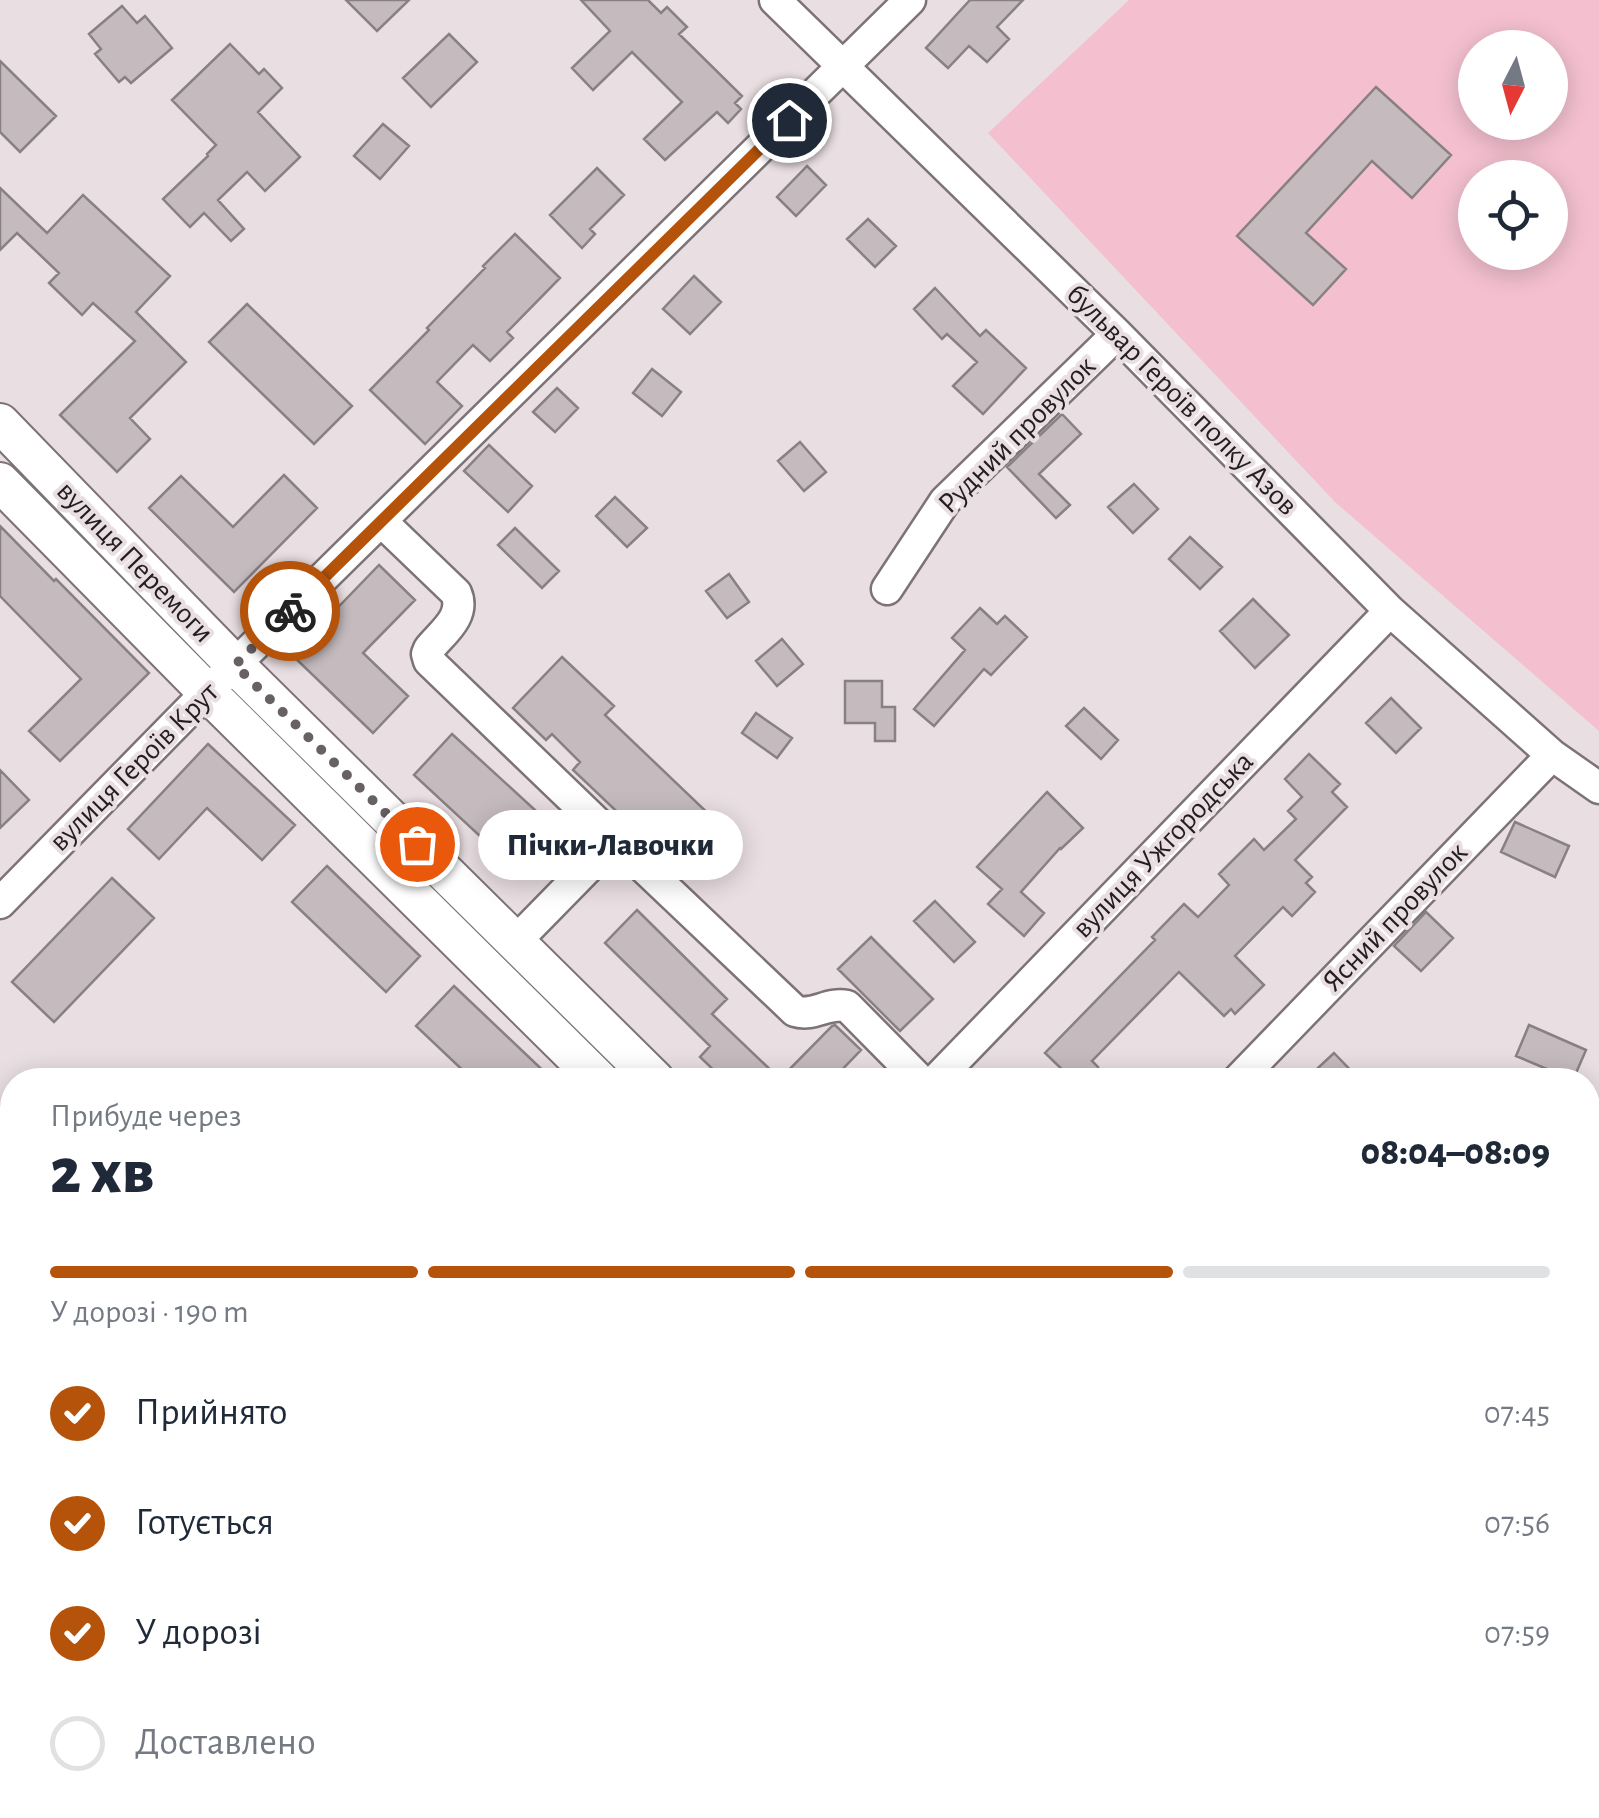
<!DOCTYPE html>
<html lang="uk">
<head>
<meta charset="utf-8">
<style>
	:root { --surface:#fff; --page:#f6f6f7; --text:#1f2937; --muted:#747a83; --line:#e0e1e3; --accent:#b45309 }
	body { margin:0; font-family:"Alegreya Sans",sans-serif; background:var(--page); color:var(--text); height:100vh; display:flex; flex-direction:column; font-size:38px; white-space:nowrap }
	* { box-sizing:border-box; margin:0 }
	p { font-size:32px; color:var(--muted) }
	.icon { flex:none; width:55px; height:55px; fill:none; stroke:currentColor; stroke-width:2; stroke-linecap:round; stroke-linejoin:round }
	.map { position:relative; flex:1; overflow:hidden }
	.sheet { position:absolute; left:0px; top:1068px; width:1600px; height:752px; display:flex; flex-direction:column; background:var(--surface); border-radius:40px 40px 0 0; box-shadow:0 5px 25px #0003 }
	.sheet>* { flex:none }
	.needle { width:65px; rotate:186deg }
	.buttons { position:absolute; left:1458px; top:30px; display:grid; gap:20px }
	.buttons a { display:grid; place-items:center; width:110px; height:110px; border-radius:50%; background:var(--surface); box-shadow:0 5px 25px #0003; font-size:50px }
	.pin { position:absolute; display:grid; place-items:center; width:85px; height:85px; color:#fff; margin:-42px; border:5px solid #fff; border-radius:50%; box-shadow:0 2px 10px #0007 }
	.courier { position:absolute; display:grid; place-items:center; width:100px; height:100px; margin:-50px; border:8px solid #b45309; border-radius:50%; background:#fff; color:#222; box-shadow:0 2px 12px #0007 }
	.bubble { position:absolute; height:70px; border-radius:35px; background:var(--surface); box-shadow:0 5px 25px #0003; font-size:32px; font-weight:800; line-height:70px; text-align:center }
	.summary em { font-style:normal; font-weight:800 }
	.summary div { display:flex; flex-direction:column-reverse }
	.summary { display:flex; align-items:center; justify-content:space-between; height:170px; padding:0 50px }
	h1 { font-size:65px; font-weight:800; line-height:75px }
	.bar { display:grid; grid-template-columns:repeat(4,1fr); gap:15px 10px; align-content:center; height:120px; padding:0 50px }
	.bar i { height:12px; border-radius:8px; background:var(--line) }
	.bar .selected { background:var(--accent) }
	.bar p { grid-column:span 4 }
	ol { padding:0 50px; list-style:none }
	li { display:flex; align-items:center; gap:30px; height:110px }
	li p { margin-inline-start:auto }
	li .icon { padding:10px; border-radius:50%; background:var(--accent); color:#fff; stroke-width:4 }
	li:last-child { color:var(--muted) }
	li i { width:55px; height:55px; border:5px solid var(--line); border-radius:50% }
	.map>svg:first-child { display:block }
	.green { fill:#f4c0cf; fill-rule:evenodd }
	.building { fill:#c5bbbe; stroke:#898082; stroke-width:2.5 }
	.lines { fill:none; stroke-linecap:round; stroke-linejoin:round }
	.minor-casing { stroke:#7d7376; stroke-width:35 }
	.major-casing { stroke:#7d7376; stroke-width:42 }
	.minor { stroke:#fff; stroke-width:30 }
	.major { stroke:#fff; stroke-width:38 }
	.done { stroke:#686163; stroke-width:10; stroke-dasharray:0 18 }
	.route { stroke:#b45309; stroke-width:12 }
	.labels { text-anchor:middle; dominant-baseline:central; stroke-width:8; stroke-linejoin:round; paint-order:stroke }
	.street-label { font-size:30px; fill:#221e1f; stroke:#e9dee1 }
</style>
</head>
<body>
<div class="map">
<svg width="1599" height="1818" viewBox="0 0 1599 1818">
	<rect width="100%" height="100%" fill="#e9dee1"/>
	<path class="green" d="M 1129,0 L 1599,0 L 1599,731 L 1335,502 L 988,133 ZM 1475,48 L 1550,48 L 1550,122 L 1475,122 ZM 1475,178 L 1550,178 L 1550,252 L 1475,252 Z"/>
	<path class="building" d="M 346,0 L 409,0 L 377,31 Z
		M 581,0 L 648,0 L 661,13 L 667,7 L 687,27 L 679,34 L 742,96 L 735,103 L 741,109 L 728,123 L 717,112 L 665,160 L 644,139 L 682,102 L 632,52 L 593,90 L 572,68 L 610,31 Z
		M 970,0 L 1023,0 L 997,27 L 1009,39 L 987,62 L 969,46 L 948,68 L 926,48 Z
		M 122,6 L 137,23 L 145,16 L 172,48 L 131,83 L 125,77 L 119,82 L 95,54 L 101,49 L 89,34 Z
		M 449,34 L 477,62 L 431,107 L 403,78 Z
		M 230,44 L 259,74 L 264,69 L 282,88 L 258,112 L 300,157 L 265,191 L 247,172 L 218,200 L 244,229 L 231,241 L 204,213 L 190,227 L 163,199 L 208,156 L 207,154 L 216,145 L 172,100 Z
		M 0,61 L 56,116 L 20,152 L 0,132 Z
		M 1376,87 L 1451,155 L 1412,198 L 1372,161 L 1306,233 L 1346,269 L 1313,305 L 1237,236 Z
		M 383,124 L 409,146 L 380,179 L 354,156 Z
		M 807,166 L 826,185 L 796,216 L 777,197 Z
		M 597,168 L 624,195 L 590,229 L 595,234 L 582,248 L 550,215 Z
		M 0,188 L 47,233 L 83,195 L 170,276 L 136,312 L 186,362 L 130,418 L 150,439 L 117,472 L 60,415 L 135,341 L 93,303 L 82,315 L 49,283 L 59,273 L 17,233 L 0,250 Z
		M 868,219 L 896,246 L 875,267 L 847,239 Z
		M 515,234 L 560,278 L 507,332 L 513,338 L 490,361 L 473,345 L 437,382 L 462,406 L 425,444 L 370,390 L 429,330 L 427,328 L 485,268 L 483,266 Z
		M 694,276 L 721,302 L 690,334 L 663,309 Z
		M 935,288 L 980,336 L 986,330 L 1026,368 L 983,414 L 953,386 L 977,362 L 947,334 L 942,339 L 914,309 Z
		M 247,304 L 352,406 L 314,444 L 209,342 Z
		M 652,369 L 681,392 L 662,416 L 633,393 Z
		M 557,388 L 578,408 L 555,432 L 533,412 Z
		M 1062,414 L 1081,434 L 1039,474 L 1070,505 L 1056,518 L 1007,467 Z
		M 800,442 L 826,472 L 804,491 L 778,461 Z
		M 489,445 L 532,486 L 508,512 L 464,471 Z
		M 284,475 L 317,508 L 234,592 L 149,508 L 181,476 L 233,527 Z
		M 1134,484 L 1158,509 L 1133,533 L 1108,507 Z
		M 615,497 L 647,528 L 627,547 L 596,516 Z
		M 0,526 L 54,581 L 56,579 L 149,673 L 60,761 L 29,731 L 81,679 L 0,596 Z
		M 515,528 L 559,571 L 542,588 L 498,545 Z
		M 1190,537 L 1222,567 L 1200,589 L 1169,559 Z
		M 379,565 L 415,600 L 363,653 L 408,696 L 373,733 L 292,655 Z
		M 729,574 L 749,602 L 727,618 L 706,591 Z
		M 1253,599 L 1289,635 L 1255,668 L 1220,631 Z
		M 980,608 L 997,624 L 1005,616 L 1027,637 L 991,675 L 984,669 L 934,726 L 914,709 L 965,650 L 952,638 Z
		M 782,639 L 803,664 L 777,686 L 756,661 Z
		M 562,657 L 614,706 L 605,715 L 714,819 L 672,864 L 573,770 L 580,762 L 552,734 L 546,740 L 513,708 Z
		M 845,681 L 882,681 L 882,707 L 895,707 L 895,741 L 875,741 L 875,723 L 845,723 Z
		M 1391,698 L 1421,728 L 1396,753 L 1366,723 Z
		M 1084,708 L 1118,740 L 1101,759 L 1066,726 Z
		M 756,713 L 792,738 L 777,758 L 742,733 Z
		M 452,734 L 547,821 L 509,863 L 414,775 Z
		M 208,744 L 295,825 L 262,860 L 207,808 L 159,859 L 128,829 Z
		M 1309,754 L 1340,784 L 1332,792 L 1347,807 L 1295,860 L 1312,877 L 1306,883 L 1315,892 L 1292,916 L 1283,907 L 1235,956 L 1264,985 L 1235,1014 L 1231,1009 L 1224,1016 L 1179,972 L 1092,1061 L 1098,1067 L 1086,1080 L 1073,1080 L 1045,1053 L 1155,940 L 1152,937 L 1184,904 L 1198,917 L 1229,885 L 1219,874 L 1254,839 L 1264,850 L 1296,819 L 1288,811 L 1302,797 L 1285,779 Z
		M 0,770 L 29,800 L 0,828 Z
		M 1047,792 L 1083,828 L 1061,849 L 1060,848 L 1021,892 L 1044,913 L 1024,936 L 988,904 L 1002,889 L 977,867 Z
		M 1515,822 L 1569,846 L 1555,877 L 1501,852 Z
		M 327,866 L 420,956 L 386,992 L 292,902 Z
		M 112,878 L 154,918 L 54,1022 L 12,982 Z
		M 935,901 L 975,942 L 954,962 L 914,921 Z
		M 637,910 L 727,999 L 712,1014 L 780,1079 L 832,1026 L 835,1025 L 861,1050 L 832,1080 L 724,1080 L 700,1057 L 710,1046 L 605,943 Z
		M 1426,912 L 1453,938 L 1421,971 L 1394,946 Z
		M 871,937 L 933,999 L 900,1031 L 838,969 Z
		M 454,986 L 553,1080 L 473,1080 L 416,1026 Z
		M 1529,1025 L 1586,1050 L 1573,1080 L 1516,1056 Z
		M 1334,1053 L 1360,1080 L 1305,1080 Z"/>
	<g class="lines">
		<defs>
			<path id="minor" d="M 775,0 L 1117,334 L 1390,611 L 1552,755 L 1599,788
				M 381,521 L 456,593 C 466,616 443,632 429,649 L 427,654 L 429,661 L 615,840 L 515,942
				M 887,589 L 945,501 L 1117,334
				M 615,840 L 795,1011 C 814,1017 827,1002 847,1006 L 920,1080
				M 0,903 L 207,692 L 910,0
				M 936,1080 L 1390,611
				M 1238,1080 L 1552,755
				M 0,1281 L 12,1294
				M 1588,1328 L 1599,1291
				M 541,1808 L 552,1818"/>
			<path id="major" d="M 0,423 L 235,665 L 655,1080
				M 0,482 L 207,692 L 599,1080
				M 1588,1753 L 1599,1748
				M 1321,1808 L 1329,1818
				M 1397,1808 L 1408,1818
				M 1428,1818 L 1453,1808"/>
		</defs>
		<use href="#minor" class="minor-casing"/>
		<use href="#major" class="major-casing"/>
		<use href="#minor" class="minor"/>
		<use href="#major" class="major"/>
	</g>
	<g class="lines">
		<path class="done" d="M 290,611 L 235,665 L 417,844"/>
		<path class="route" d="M 290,611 L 789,120"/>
	</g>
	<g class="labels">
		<g class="street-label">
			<text transform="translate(1182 400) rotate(45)">бульвар Героїв полку Азов</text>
			<text transform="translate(1017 435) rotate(-45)">Рудний провулок</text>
			<text transform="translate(135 562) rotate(46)">вулиця Перемоги</text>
			<text transform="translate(134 767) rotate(-45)">вулиця Героїв Крут</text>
			<text transform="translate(1163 845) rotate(-46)">вулиця Ужгородська</text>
			<text transform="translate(1395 917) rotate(-46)">Ясний провулок</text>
		</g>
	</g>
</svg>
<div class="buttons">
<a><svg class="needle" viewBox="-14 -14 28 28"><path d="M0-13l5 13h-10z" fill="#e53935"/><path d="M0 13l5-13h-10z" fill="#747a83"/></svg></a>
<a><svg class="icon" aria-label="locate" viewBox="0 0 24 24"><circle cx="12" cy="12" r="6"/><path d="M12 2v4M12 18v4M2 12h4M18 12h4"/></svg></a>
</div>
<div class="pin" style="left:417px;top:844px;background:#ea580c"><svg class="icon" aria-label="bag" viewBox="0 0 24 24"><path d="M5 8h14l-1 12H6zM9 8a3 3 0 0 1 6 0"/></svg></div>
<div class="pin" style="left:789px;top:120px;background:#1f2937"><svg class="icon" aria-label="home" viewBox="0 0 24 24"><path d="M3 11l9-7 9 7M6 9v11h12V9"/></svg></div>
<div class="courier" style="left:290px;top:611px"><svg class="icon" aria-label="bike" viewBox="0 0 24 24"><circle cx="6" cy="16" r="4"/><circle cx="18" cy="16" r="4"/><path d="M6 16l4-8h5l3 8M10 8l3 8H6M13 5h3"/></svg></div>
<div class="bubble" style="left:478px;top:810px;width:265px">Пічки-Лавочки</div>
<section class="sheet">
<div class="summary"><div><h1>2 хв</h1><p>Прибуде через</p></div><em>08:04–08:09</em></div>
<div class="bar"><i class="selected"></i><i class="selected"></i><i class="selected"></i><i></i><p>У дорозі · 190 m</p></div>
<ol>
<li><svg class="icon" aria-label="check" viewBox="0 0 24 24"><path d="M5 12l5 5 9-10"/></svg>Прийнято<p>07:45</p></li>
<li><svg class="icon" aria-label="check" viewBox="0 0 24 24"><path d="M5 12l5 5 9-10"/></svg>Готується<p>07:56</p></li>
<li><svg class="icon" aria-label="check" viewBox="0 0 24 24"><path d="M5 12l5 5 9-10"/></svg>У дорозі<p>07:59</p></li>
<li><i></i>Доставлено</li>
</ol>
</section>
</div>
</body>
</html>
